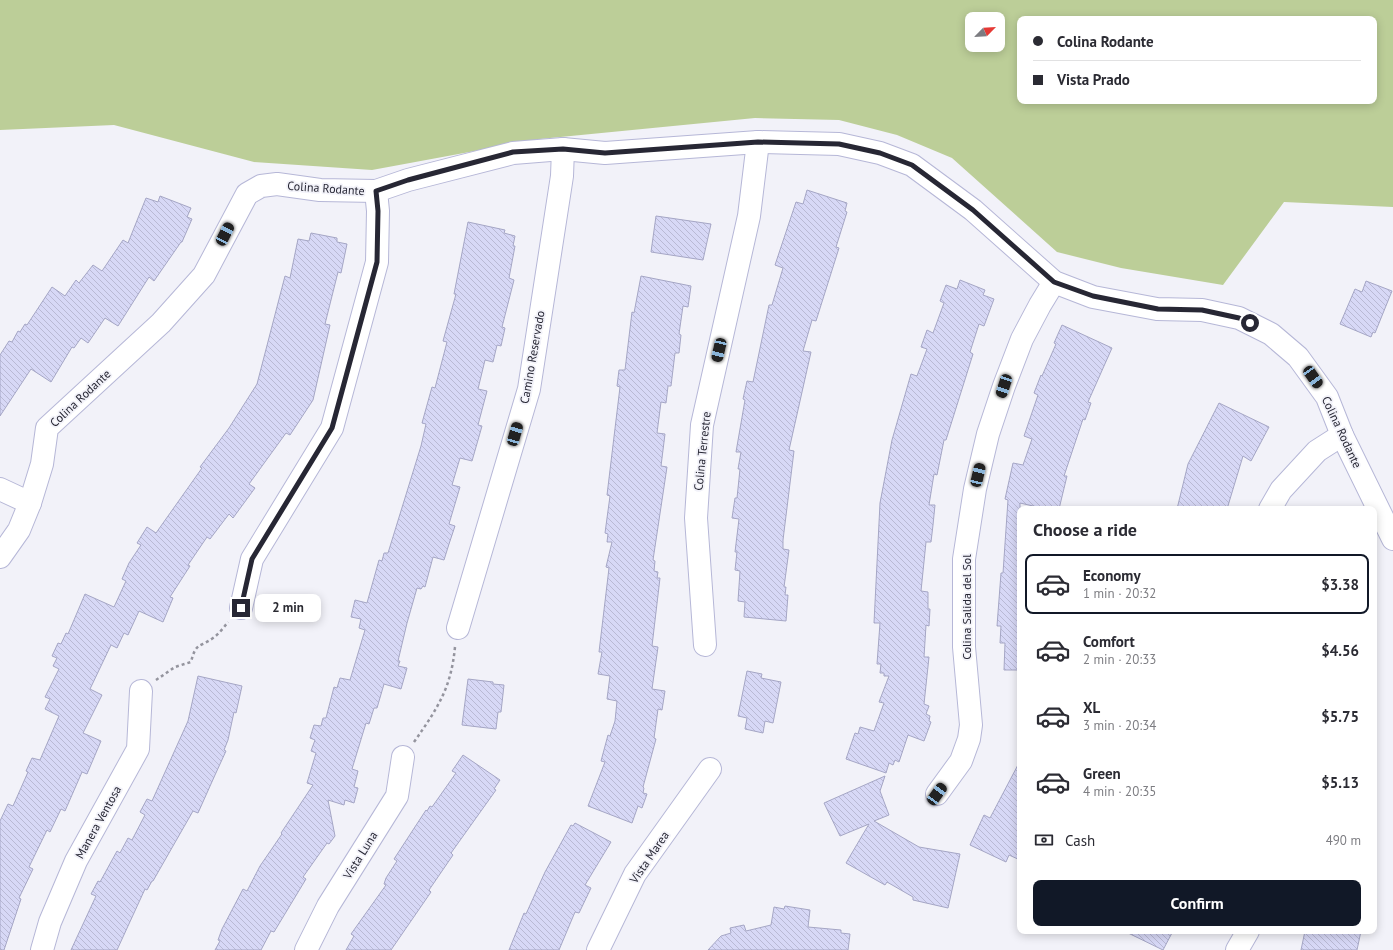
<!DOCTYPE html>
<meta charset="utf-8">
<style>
:root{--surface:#fff;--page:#f2f2f3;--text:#2b2b33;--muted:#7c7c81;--line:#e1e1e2;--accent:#111827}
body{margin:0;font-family:"PT Sans",sans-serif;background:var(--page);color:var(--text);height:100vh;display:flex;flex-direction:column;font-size:15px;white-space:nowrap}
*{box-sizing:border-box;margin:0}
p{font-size:13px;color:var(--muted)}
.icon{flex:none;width:22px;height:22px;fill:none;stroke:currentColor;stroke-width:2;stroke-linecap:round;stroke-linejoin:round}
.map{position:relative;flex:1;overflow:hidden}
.details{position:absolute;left:1017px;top:506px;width:360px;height:428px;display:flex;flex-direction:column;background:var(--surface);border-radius:8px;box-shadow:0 2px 10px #0003}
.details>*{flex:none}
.banner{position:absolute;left:1017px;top:16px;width:360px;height:88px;border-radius:8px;box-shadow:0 2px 10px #0003;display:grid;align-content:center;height:88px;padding:0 16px;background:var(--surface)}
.needle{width:26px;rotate:66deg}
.fabs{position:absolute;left:965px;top:12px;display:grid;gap:8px}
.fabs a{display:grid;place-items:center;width:40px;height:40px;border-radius:8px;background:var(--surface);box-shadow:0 2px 10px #0003;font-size:20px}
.end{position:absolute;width:18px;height:18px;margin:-9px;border:5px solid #272734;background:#fff;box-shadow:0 0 0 2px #fff}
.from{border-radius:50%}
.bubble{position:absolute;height:28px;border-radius:8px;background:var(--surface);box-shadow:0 2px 10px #0003;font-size:13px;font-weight:600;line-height:28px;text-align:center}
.car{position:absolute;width:12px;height:24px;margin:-12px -6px;border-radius:5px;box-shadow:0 0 3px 1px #0007;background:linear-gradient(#222 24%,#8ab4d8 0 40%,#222 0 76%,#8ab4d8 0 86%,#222 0)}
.banner b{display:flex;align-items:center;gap:14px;height:38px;font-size:15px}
.banner b+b{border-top:1px solid var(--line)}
.banner i{width:10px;height:10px;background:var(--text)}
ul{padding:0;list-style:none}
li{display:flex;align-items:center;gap:12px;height:60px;margin:0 8px 6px;padding:0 8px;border:2px solid transparent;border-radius:8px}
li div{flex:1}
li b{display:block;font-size:15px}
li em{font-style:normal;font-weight:600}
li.current{border-color:var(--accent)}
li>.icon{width:36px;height:36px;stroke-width:1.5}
h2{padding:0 16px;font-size:18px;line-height:48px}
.pay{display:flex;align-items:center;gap:10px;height:44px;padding:0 16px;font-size:15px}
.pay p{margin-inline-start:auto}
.cta{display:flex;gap:8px;margin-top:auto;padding:8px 16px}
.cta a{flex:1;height:46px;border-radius:8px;background:var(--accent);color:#fff;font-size:16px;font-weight:600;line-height:46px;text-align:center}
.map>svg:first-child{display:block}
.grass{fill:#bcce98;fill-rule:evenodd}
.building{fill:url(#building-back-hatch);stroke:#a5a6c5}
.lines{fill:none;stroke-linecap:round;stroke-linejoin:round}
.minor-casing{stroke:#b6b7d7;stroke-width:24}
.path{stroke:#94949e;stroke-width:2.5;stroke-dasharray:3 3;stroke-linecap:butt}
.minor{stroke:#fff;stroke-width:22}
.route{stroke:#272734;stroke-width:5}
.labels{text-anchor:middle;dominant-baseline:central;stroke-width:3.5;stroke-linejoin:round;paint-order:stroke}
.street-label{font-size:12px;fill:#272734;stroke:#f2f2f9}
</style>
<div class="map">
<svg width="1393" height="950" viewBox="0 0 1393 950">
<defs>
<pattern id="building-back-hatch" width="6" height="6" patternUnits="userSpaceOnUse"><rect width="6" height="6" fill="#d7d8f6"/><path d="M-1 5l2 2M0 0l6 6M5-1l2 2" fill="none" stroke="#b9b9d4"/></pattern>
</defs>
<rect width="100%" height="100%" fill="#f2f2f9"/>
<path class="grass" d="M0,0h1393v207l-109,-5 -61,83 -102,-17 -64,-16 -105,-94 -55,-23 -58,-15 -84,-2 -215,21 -168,31 -118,-8 -140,-37 -114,5zM972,19h26v26h-26zM1020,19h354v82h-354z"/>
<g class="building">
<polygon points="807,190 847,203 845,211 847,212 836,247 839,248 816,321 812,320 803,351 811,352 789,450 794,451 783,540 783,549 789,550 784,587 786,587 785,595 788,595 786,621 744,617 745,602 738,601 740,571 735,570 737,552 735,552 739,519 732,518 735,498 737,498 740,469 738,469 741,452 736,452 745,400 743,399 747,381 753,382 769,305 772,305 783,268 775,265 796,202 803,204"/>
<polygon points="160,196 191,208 187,217 192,219 182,242 181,242 154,281 149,277 118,326 105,318 88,343 81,338 74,348 72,347 51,382 31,369 0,416 0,355 9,341 12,342 18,331 20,332 25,324 27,325 52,287 65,296 76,280 79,283 93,265 102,271 123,240 128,243 146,198 158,202"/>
<polygon points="656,216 711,224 703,260 651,252"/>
<polygon points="468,222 505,230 504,233 515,236 513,246 515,246 509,278 514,280 502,327 505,328 501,346 497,345 493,362 485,360 478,389 487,391 478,425 482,426 472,461 460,458 452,485 460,487 449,524 455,526 449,544 444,560 433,557 425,587 423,586 421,589 417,588 407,623 398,661 400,661 398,666 407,668 401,689 384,684 377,708 374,708 369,724 366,723 352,769 358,771 354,787 358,788 354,803 345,800 344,805 328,800 335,836 329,844 327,843 303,877 306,879 274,932 271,931 261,950 215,950 220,941 218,940 222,929 243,889 247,891 260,866 282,834 281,833 313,785 307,783 316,753 311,751 315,740 310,738 314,725 321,726 323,718 326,718 334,687 337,688 340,678 350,680 365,630 359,628 361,619 351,617 355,600 367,603 379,560 382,561 384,553 388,553 421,446 426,424 422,423 432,387 435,388 447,342 443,341 456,294 454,294"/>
<polygon points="311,233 337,238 337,242 347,244 341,273 338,272 325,324 330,325 313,400 290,435 286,433 249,484 255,488 233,518 229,514 210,539 207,537 188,565 190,566 170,597 173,598 163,622 139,611 128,635 124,633 117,648 111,645 90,689 102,695 83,733 101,741 87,774 82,772 65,811 61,809 50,832 47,830 29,867 33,869 19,898 21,899 4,950 0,950 0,821 8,804 13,806 28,772 26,771 32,758 40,760 59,716 45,709 50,699 45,697 59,669 53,666 57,658 52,656 58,643 61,644 66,633 68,634 85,594 114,607 126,581 122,579 129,563 141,545 137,543 147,527 156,533 202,468 200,467 229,428 257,384 285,276 290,278 298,239 309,241"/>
<polygon points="641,276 691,286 688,307 683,306 679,334 681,335 679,353 675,353 671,386 668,386 666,403 661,402 657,433 665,434 661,466 667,467 653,560 655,561 654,571 658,572 657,578 660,578 652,646 658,647 652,689 665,691 662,710 658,709 654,738 656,739 643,787 644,788 643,793 647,794 642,808 638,806 632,823 588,806 605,762 601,761 608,735 610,736 615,721 617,701 607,699 610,676 598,674 602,652 599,652 609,568 606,567 612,542 607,542 608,534 605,533 610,496 607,495 620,387 617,386 619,370 625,370 632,312 634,313"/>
<polygon points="960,280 985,290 983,295 994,299 984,326 979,324 970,352 973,354 946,440 944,440 937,475 934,474 929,505 935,505 933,525 931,542 926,542 921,591 928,592 928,609 930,609 929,626 926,625 924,657 929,657 924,704 929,706 926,714 930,716 929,721 931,722 924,741 908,735 899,762 895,760 893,765 889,763 886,773 846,759 855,733 858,734 860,727 874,731 884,703 879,702 889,676 884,676 884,673 880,673 881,664 877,664 880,623 874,623 880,503 892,440 911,374 917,376 927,349 921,347 927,330 933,333 944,303 940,301 946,285 957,289"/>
<polygon points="1366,281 1392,291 1375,333 1373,332 1371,337 1340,324 1355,289 1362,292"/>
<polygon points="1062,325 1112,348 1088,402 1091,403 1085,420 1083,419 1064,476 1067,476 1059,509 1046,509 1020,503 1020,670 1004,670 1005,643 1000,643 1001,626 997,626 1001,573 1003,573 1008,500 1005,499 1013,463 1023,465 1032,439 1024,436 1038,395 1034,393 1041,375 1042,376 1056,344 1054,343"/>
<polygon points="1219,403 1269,427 1251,461 1243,456 1227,509 1177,509 1188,464"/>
<polygon points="747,671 762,674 761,678 781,682 773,723 765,721 763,733 745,729 747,718 738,716"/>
<polygon points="198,676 242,686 236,713 234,712 228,740 224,750 226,751 215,775 198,813 193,811 153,881 152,881 147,890 145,889 117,950 71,950 96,896 91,894 98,881 100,882 117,851 120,853 128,838 132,840 145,815 140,812 147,799 152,801 188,721"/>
<polygon points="468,679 493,682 493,684 504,685 501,712 498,712 496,729 462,725"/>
<polygon points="463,755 500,780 494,789 496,790 451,853 453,855 429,890 431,892 391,950 346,950 354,936 351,934 386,885 384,884 386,878 397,861 394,859 426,810 427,811 430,806 432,807 456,773 452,771"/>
<polygon points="1020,761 1020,860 1009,855 1006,862 970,845 984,815 990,818"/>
<polygon points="885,776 880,791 889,815 874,821 919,847 960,854 948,908 913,900 913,897 887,882 885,885 846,863 869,824 840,836 824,803"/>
<polygon points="575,823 611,842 585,885 591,888 579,913 575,912 559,950 509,950 524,913 526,914 545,872 571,825 573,826"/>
<polygon points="785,906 810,910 808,927 841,930 841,933 850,934 848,950 708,950 721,936 731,933 730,928 744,925 746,931 771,925 774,907 784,909"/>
<polygon points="1124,931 1173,931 1163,950"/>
<polygon points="1305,931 1361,931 1357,950 1301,950"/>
</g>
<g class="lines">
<defs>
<g id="minor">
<polyline points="0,489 30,503"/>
<polyline points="1270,509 1281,490 1317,451 1342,435"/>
<polyline points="0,557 19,530 30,503 42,464 47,428 161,323 204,275 247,194 261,186 277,184 320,190 376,191 408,180 513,153 563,149 605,153 758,142 839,144 880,153 912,165 973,210 1054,282 1093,297 1157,309 1202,310 1239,318 1271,334 1298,357 1327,397 1342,435 1393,539"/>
<polyline points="241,608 252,559 332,428 377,262 378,211 376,191"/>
<polyline points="458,628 529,389 562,176 563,149"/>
<polyline points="705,645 696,518 702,425 749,216 758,142"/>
<polyline points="937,794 961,761 969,739 971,725 964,647 964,559 975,489 988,434 1004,386 1022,339 1040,305 1054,282"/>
<polyline points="42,950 50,922 76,861 138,749 141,691"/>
<polyline points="306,950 328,906 397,796 403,757"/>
<polyline points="598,950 635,874 710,769"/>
<polyline points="1237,950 1248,931"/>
</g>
</defs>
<use href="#minor" class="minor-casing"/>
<g class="path">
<path d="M156,680l19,-13 16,-5c5,-20 8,-14 22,-24 6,-4 11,-11 15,-16"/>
<path d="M414,742c23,-33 37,-53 41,-95"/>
</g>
<use href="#minor" class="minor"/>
</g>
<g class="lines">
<polyline class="route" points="241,608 252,559 332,428 377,262 378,211 376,191 408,180 513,152 563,149 605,153 758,142 839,144 880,153 912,165 973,210 1054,282 1093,296 1158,309 1202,310 1239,318 1250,323"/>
</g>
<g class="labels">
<g class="street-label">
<text transform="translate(326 188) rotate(4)">Colina Rodante</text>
<text transform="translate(532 357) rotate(-80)">Camino Reservado</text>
<text transform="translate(80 398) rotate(-43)">Colina Rodante</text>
<text transform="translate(1342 432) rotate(65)">Colina Rodante</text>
<text transform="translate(702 451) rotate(-84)">Colina Terrestre</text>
<text transform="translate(966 607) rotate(-90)">Colina Salida del Sol</text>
<text transform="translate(98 822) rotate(-61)">Manera Ventosa</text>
<text transform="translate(360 855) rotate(-58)">Vista Luna</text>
<text transform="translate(649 857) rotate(-56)">Vista Marea</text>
</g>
</g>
</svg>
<div class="fabs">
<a><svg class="needle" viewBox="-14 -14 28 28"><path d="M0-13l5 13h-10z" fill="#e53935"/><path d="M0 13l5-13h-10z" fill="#7c7c81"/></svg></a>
</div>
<i class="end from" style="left:1250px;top:323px"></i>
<i class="end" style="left:241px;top:608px"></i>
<div class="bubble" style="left:255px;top:594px;width:66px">2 min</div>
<i class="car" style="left:225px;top:234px;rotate:27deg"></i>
<i class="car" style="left:719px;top:350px;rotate:193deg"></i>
<i class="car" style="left:1313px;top:377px;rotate:145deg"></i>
<i class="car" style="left:1004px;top:386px;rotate:198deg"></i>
<i class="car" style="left:515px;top:434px;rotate:16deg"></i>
<i class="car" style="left:978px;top:475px;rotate:13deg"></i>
<i class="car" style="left:937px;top:794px;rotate:36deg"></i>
<div class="banner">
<b><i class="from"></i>Colina Rodante</b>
<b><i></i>Vista Prado</b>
</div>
<section class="details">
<h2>Choose a ride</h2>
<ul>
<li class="current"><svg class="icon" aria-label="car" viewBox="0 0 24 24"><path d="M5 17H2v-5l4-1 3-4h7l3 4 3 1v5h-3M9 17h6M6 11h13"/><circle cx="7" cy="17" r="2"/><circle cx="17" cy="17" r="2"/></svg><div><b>Economy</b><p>1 min · 20:32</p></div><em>$3.38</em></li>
<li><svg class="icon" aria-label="car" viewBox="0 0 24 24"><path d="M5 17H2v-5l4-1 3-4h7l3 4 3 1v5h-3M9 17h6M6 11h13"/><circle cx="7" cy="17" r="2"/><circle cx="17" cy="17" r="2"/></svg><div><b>Comfort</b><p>2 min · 20:33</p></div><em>$4.56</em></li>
<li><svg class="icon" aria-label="car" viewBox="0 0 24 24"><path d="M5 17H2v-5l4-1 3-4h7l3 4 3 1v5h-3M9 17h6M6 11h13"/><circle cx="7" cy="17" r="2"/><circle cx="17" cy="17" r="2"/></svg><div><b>XL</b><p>3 min · 20:34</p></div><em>$5.75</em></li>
<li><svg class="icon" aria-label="car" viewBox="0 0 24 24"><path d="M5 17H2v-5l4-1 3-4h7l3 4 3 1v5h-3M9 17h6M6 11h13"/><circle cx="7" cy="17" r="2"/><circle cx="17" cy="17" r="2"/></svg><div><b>Green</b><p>4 min · 20:35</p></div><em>$5.13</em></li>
</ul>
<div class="pay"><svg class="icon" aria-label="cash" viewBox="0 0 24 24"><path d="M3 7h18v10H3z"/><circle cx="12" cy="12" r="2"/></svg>Cash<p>490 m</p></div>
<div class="cta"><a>Confirm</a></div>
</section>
</div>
